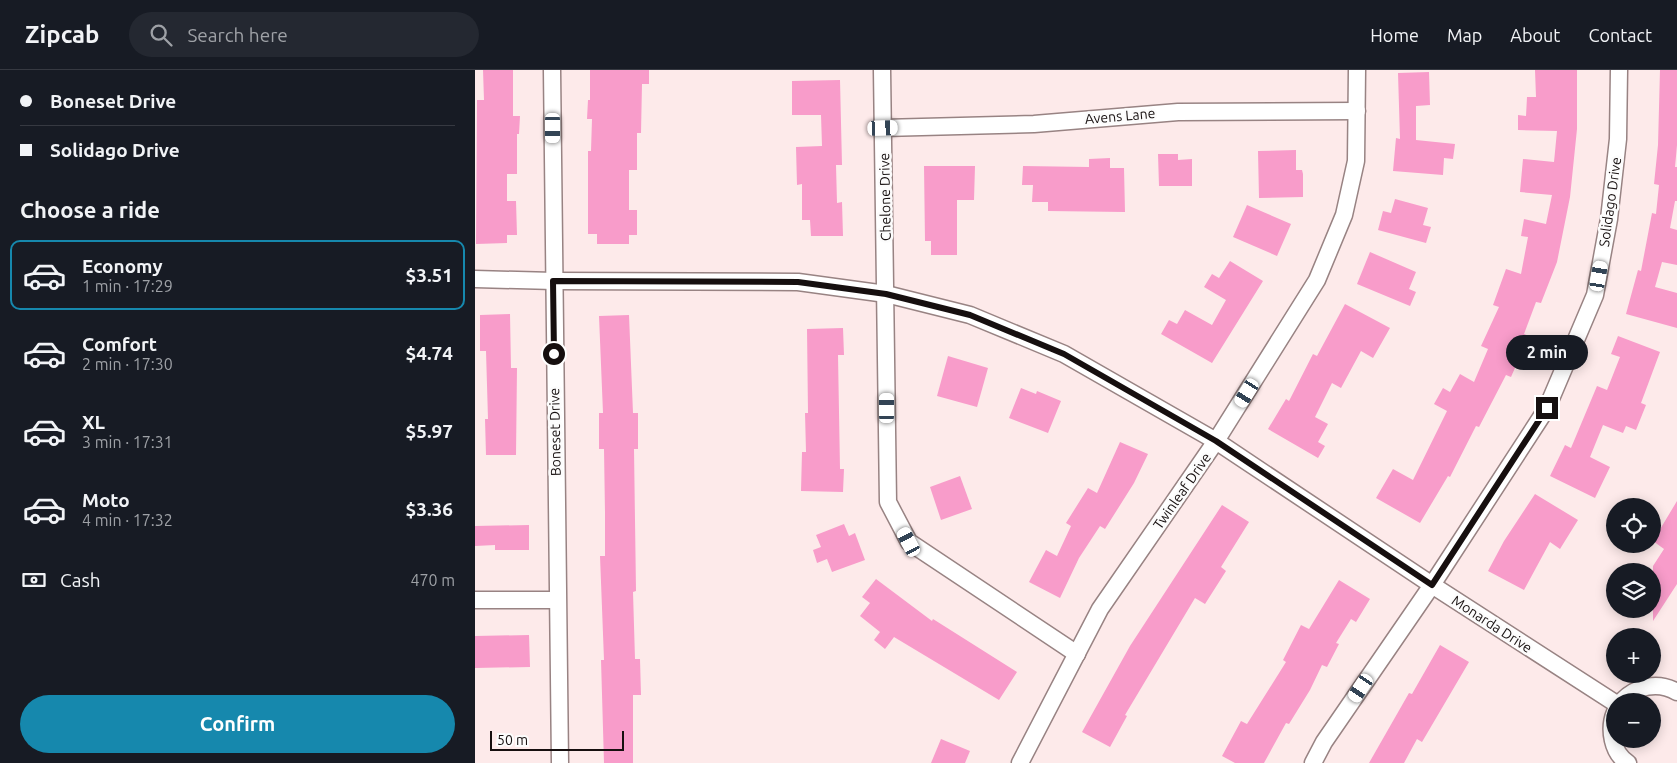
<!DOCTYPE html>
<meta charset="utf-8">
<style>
:root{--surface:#171b24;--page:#242831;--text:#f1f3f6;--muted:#9ea1a6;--line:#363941;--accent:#1688ad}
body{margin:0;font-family:Ubuntu,sans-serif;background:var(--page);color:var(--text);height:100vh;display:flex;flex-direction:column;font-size:19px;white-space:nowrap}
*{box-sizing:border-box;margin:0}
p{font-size:16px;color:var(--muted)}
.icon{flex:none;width:28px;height:28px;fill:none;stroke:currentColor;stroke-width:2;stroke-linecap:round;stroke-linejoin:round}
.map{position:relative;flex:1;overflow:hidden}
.sheet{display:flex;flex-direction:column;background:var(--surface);width:475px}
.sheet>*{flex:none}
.hud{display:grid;align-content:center;height:110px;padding:0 20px;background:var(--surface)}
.buttons{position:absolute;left:1131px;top:428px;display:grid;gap:10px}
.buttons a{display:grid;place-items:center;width:55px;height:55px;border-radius:50%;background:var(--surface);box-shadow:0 2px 12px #0003;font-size:25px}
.scale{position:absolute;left:15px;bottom:12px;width:134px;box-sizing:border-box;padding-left:5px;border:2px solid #160f0f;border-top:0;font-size:14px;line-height:18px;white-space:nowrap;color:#160f0f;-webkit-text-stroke:4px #fcfcfc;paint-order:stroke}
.end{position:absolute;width:22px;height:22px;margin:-11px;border:6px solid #160f0f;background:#fff;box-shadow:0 0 0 2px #fff}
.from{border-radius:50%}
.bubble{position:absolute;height:35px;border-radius:18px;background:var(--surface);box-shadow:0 2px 12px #0003;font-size:16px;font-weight:700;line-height:35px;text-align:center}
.car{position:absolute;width:15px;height:30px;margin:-15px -8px;border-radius:6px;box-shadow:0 0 4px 1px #0007;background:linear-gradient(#fff 24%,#345 0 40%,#fff 0 76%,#345 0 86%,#fff 0)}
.hud b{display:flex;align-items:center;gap:18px;height:48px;font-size:19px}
.hud b+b{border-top:1px solid var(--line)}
.hud i{width:12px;height:12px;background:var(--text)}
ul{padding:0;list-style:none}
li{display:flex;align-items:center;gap:15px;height:70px;margin:0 10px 8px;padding:0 10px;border:2px solid transparent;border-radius:10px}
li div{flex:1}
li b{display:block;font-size:19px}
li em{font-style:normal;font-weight:700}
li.selected{border-color:var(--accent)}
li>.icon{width:45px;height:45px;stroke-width:1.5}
h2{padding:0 20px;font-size:22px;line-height:60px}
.pay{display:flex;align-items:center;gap:12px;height:55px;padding:0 20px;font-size:19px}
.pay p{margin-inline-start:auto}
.action{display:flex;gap:10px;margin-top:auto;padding:10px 20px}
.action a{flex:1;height:58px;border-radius:30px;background:var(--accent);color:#fff;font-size:20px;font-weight:700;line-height:58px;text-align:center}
header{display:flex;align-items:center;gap:30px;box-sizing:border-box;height:70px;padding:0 25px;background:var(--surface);border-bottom:1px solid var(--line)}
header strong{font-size:24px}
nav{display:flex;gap:28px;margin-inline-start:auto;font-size:18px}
.search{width:350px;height:45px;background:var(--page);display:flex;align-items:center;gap:12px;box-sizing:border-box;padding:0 18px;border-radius:28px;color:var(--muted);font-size:19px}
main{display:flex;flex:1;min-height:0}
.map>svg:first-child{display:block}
.building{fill:#f89cca}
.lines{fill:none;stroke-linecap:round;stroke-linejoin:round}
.minor-casing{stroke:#988383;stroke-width:19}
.minor{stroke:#fff;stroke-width:16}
.route{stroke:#160f0f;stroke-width:6}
.labels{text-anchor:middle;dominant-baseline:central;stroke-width:5;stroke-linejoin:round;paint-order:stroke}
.street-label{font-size:14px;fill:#160f0f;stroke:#fcfcfc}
</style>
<header>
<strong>Zipcab</strong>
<div class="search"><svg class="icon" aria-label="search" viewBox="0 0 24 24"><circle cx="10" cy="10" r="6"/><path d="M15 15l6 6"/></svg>Search here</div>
<nav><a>Home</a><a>Map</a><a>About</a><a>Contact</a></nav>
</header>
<main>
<section class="sheet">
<div class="hud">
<b><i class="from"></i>Boneset Drive</b>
<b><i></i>Solidago Drive</b>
</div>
<h2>Choose a ride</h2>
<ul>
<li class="selected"><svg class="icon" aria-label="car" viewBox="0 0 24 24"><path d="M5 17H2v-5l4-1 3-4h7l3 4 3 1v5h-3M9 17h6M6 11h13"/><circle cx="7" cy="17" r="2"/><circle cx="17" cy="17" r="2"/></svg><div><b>Economy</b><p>1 min · 17:29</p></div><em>$3.51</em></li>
<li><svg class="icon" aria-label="car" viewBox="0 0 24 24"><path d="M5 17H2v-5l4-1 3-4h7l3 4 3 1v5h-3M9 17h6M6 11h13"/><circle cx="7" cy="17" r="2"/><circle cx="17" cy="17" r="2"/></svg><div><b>Comfort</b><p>2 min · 17:30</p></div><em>$4.74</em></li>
<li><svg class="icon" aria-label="car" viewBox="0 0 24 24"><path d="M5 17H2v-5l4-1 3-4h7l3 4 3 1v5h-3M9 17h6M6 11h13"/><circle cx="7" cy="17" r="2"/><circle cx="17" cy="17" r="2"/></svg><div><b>XL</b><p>3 min · 17:31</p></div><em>$5.97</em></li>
<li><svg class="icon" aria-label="car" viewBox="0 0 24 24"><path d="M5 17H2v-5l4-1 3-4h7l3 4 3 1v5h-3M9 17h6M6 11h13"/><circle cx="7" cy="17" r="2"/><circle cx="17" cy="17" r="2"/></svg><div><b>Moto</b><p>4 min · 17:32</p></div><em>$3.36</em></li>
</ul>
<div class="pay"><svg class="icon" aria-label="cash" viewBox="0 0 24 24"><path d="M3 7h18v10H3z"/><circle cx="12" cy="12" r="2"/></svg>Cash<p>470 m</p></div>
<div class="action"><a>Confirm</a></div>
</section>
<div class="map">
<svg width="1202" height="693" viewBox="0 0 1202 693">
<rect width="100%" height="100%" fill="#fdeaea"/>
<g class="building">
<polygon points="8,0 38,0 38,46 45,46 44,64 42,64 42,104 32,104 32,131 41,131 42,165 32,165 32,173 1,174 2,30 9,30"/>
<polygon points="115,0 174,0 174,14 167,14 166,63 162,63 162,100 154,100 154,140 162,140 162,165 154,165 154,174 122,174 122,164 113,164 113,81 116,81 117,49 112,49 113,30 115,30"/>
<polygon points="1060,0 1102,0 1102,59 1095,127 1082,192 1066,233 1061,232 1049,264 1054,266 1036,307 1031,305 1004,357 1001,356 975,407 973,406 945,453 901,428 918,399 938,410 972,341 959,334 968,318 975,322 985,304 999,312 1013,279 1006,276 1024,237 1018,235 1031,199 1046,204 1053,167 1046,166 1049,149 1071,154 1077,125 1045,122 1048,89 1079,92 1082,61 1043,60 1043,45 1051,46 1052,27 1061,27"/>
<polygon points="1185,0 1202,0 1202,75 1200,97 1202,97 1202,131 1200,131 1195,158 1202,160 1202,195 1187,192 1180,217 1202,223 1202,258 1151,244 1163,200 1166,201 1177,143 1181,144 1184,115 1179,114 1183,75"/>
<polygon points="954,2 955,35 941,36 941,70 980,74 978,89 969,88 968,105 918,101 921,68 925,69 923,3"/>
<polygon points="365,10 367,95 361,95 362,133 367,132 368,166 336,166 335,150 327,150 327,114 322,115 321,77 347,76 346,45 317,45 317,11"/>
<polygon points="821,80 821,100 827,100 828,104 828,127 784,128 783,81"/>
<polygon points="683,84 703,84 703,90 717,89 717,116 684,116"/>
<polygon points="635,88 635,98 649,98 650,142 573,141 573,132 557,132 558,115 547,115 548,96 614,97 614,89"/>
<polygon points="449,96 500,96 499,130 482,130 482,185 456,185 456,171 450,171"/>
<polygon points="920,129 953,138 948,155 956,157 951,173 903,160 908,141 916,143"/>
<polygon points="772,135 816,154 802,186 758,167"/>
<polygon points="895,182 941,202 934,219 941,222 935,236 882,214"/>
<polygon points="755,191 788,211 737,293 686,264 694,250 702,254 710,240 737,255 751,230 729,217 737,204 744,208"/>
<polygon points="870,234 915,258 898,288 886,281 866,318 857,313 840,347 853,354 843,372 850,376 843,388 793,359 811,329 814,331 838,284 842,286"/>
<polygon points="35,244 36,298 42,298 41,385 11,385 10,349 13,349 11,281 5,281 5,245"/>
<polygon points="154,245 158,343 163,343 163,379 159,379 161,521 158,522 160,589 165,589 166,625 158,625 158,693 129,693 126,590 129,590 125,486 130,486 130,442 129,379 124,379 124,343 128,343 124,246"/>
<polygon points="368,258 369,285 363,285 365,399 369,399 368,422 326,421 327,382 331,382 330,343 333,343 332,259"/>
<polygon points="1143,266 1185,282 1166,333 1171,335 1161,360 1151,356 1148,363 1128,355 1115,387 1135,397 1120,428 1075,406 1090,375 1096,378 1122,316 1132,320 1145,287 1136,284"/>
<polygon points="473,286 513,298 502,337 462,326"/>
<polygon points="546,318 561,324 562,321 586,331 573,363 534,348"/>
<polygon points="645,372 673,384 659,413 630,459 625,456 604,488 585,528 554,512 571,480 582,486 596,456 591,453 613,418 622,423"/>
<polygon points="485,406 497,439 466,450 455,417"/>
<polygon points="1060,424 1103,450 1085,479 1075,472 1049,520 1013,501 1029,471"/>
<polygon points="1202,431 1202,514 1178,551 1178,496 1189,479 1178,471"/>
<polygon points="747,435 774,452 746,497 751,501 730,534 720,528 650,645 652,646 635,677 607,662 655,576"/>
<polygon points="369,454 374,466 380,463 390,490 357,502 352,489 342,493 338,480 346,477 341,465"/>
<polygon points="54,455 54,480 20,480 20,475 0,476 0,456"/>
<polygon points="401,509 457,551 458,549 542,602 524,630 419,567 410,579 399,570 405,562 385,546 395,533 387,527"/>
<polygon points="864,510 895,529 881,552 876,549 861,573 864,574 852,597 847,595 835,620 814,654 811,653 789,693 760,693 747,686 766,651 772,654 811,592 808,590 826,555 834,559"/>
<polygon points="54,565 55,597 0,598 0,566"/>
<polygon points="965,575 994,592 947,672 942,669 929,693 894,693 934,623 937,624"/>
<polygon points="466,669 495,681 490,693 456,693"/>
</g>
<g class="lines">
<defs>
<g id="minor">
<polyline points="77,0 85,693"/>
<polyline points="407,0 413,432 434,472 602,584"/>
<polyline points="408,58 559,54 703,42 882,41"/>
<polyline points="0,209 79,211 323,212 411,224 495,245 589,284 741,371 957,515 1140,633"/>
<polyline points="0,530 82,530"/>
<path d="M1147,631c14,-15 36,-20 55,-9"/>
<path d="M1140,642c-7,17 -3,41 13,51"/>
<polyline points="545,693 625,539 741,371 842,210 869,145 881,91 882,0"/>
<polyline points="838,693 849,672 957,515 1072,338 1120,225 1134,149 1143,69 1144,0"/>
</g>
</defs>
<use href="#minor" class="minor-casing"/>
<use href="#minor" class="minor"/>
</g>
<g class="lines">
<polyline class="route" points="79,284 78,211 323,212 411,224 495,245 589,284 741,371 957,515 1072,338"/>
</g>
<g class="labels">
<g class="street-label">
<text transform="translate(645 46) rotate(-5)">Avens Lane</text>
<text transform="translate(410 127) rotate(-91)">Chelone Drive</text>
<text transform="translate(1135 132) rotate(-82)">Solidago Drive</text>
<text transform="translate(80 362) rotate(-91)">Boneset Drive</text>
<text transform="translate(707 421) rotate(-55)">Twinleaf Drive</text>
<text transform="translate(1017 554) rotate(33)">Monarda Drive</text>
</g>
</g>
</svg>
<div class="buttons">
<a><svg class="icon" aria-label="locate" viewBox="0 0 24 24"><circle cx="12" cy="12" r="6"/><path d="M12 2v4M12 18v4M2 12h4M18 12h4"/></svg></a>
<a><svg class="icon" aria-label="layers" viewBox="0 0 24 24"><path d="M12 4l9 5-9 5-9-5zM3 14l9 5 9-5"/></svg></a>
<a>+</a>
<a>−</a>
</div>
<div class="scale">50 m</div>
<i class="end from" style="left:79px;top:284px"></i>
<i class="end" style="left:1072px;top:338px"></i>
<div class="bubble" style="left:1031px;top:265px;width:82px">2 min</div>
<i class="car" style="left:78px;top:58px;rotate:180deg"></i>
<i class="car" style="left:408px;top:58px;rotate:88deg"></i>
<i class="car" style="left:1124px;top:206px;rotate:10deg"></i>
<i class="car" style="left:772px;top:323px;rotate:212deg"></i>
<i class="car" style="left:412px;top:338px;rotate:0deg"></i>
<i class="car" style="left:434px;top:472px;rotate:332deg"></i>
<i class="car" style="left:886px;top:618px;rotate:214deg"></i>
</div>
</main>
